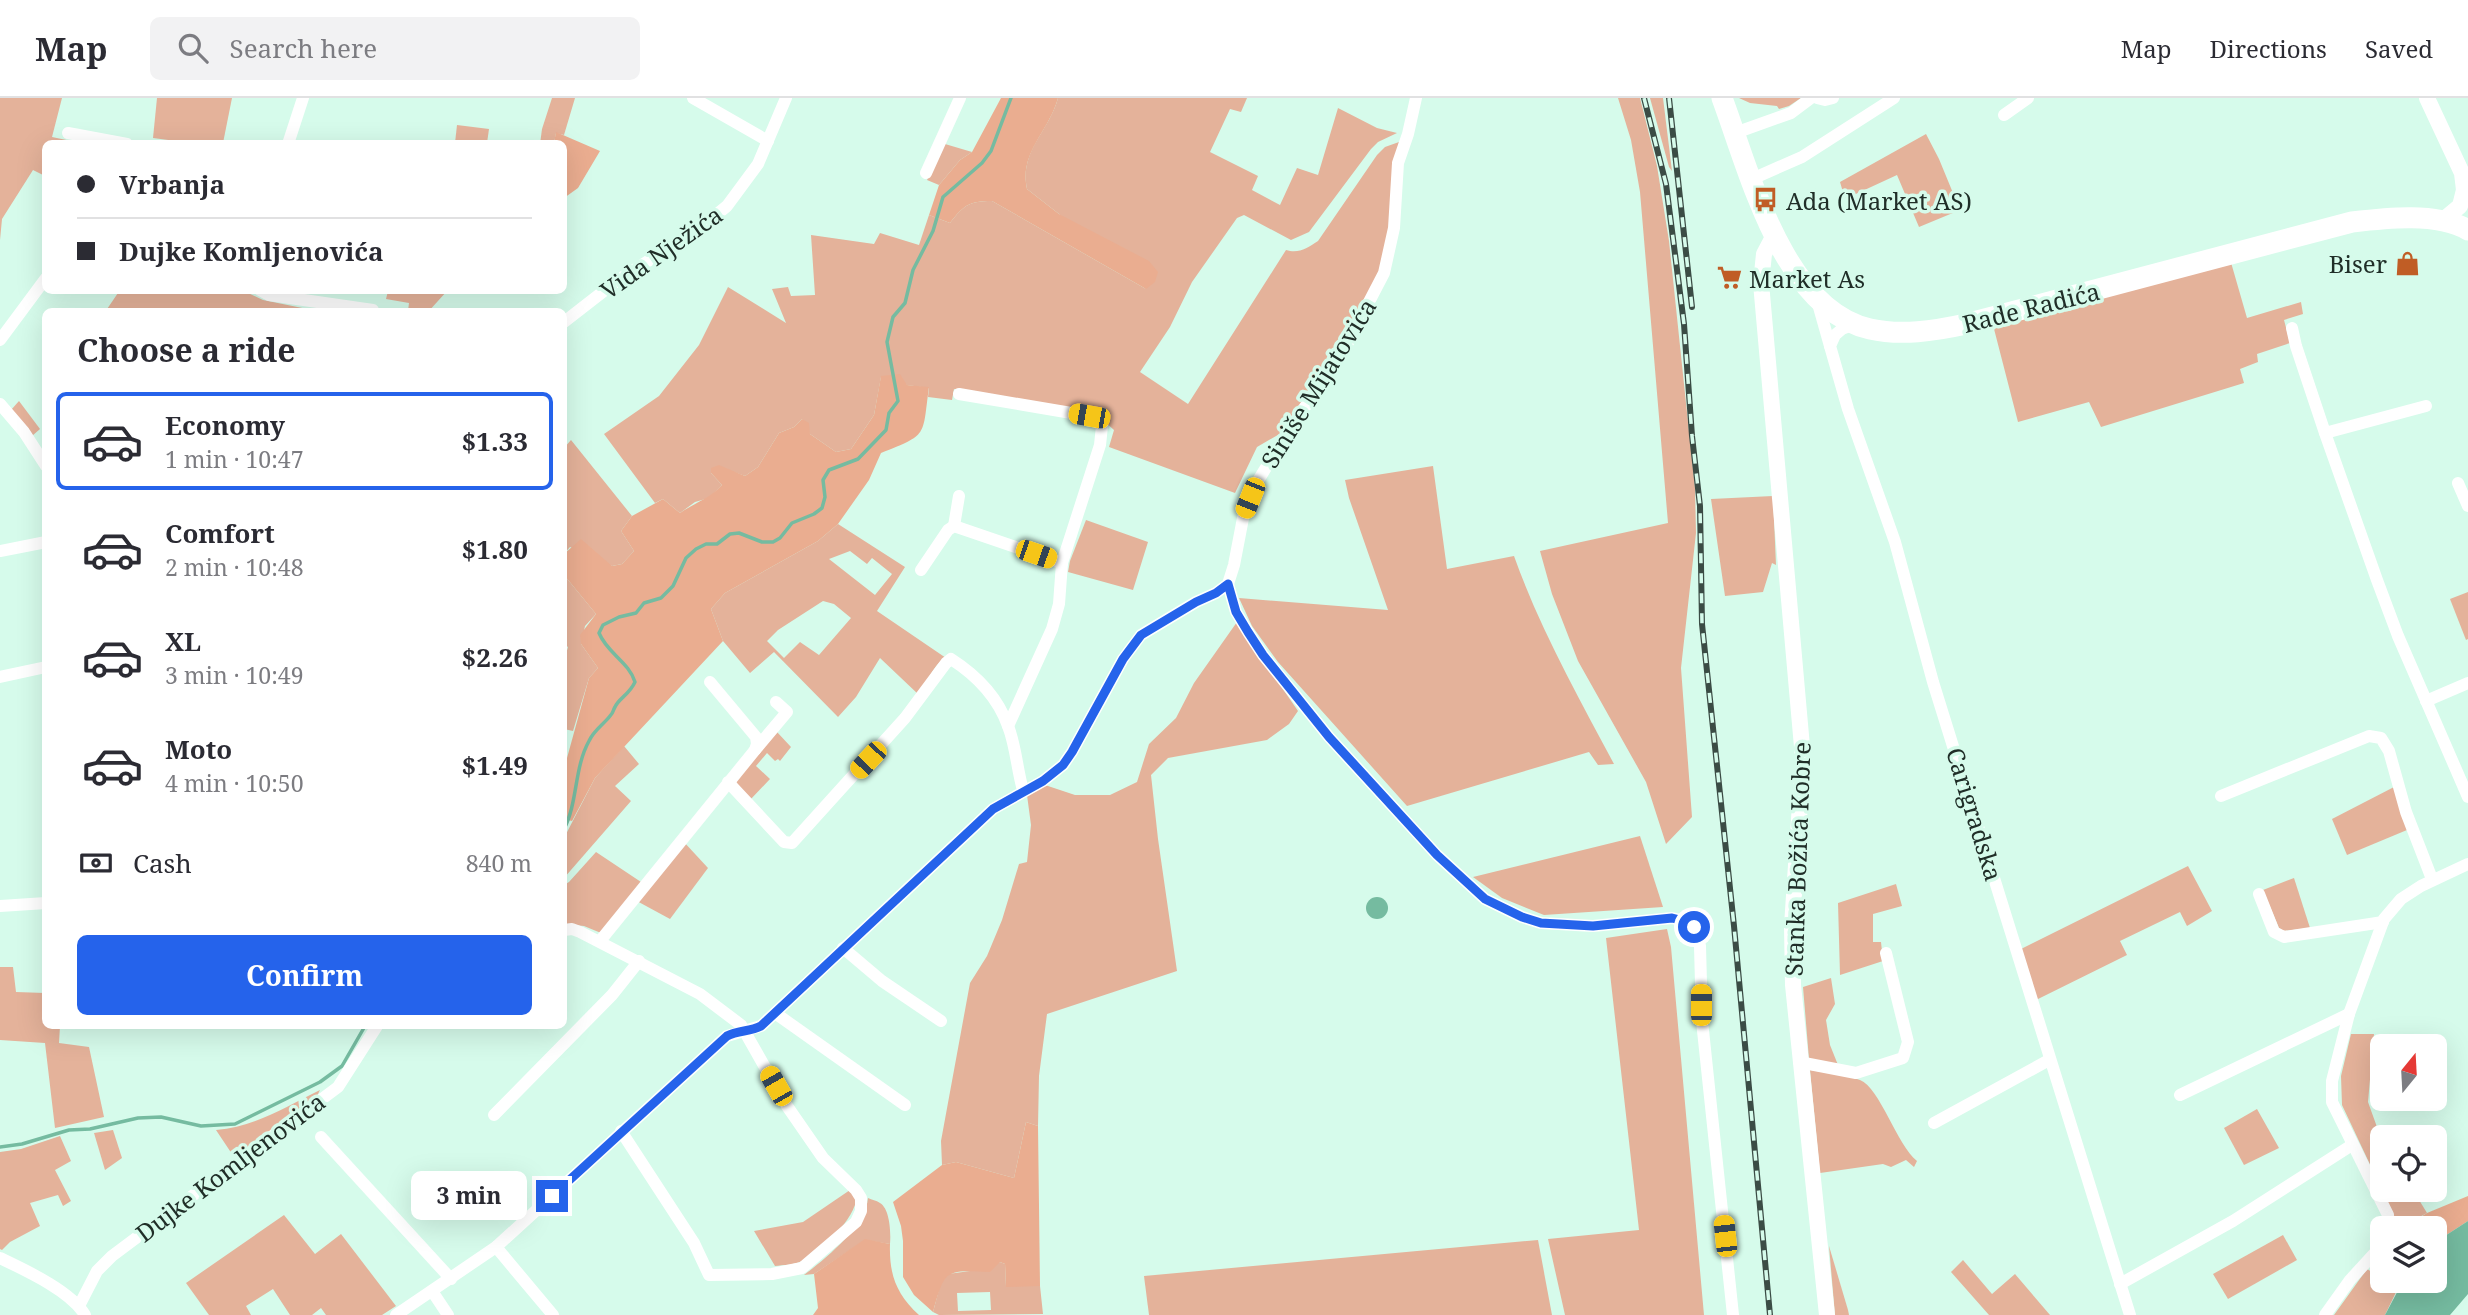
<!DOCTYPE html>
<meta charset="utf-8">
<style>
:root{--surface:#fff;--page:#f2f2f3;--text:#2b2b33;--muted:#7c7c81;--line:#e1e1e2;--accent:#2563eb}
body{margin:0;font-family:"Noto Serif",serif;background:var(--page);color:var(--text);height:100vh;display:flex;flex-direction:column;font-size:26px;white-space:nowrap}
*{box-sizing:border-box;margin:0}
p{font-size:23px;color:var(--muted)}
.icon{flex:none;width:38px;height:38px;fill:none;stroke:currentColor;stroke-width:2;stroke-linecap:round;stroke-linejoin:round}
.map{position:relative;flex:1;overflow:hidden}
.panel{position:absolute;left:42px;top:210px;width:525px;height:721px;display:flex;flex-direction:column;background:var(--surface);border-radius:10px;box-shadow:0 7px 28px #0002}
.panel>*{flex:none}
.guide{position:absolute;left:42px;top:42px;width:525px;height:154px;border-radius:10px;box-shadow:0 7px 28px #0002;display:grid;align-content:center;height:154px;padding:0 35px;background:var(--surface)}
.needle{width:46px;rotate:18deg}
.tools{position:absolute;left:2370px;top:936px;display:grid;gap:14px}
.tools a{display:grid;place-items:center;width:77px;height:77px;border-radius:10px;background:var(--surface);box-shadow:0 7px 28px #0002;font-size:35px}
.end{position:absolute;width:32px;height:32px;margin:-16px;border:9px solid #2563eb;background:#fff;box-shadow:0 0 0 4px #fff}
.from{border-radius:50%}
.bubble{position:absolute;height:49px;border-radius:10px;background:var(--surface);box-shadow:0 7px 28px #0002;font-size:23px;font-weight:700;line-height:49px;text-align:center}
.car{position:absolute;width:21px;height:42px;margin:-21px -10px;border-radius:9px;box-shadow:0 0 5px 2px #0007;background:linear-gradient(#f5c518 24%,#345 0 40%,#f5c518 0 76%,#345 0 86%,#f5c518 0)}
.guide b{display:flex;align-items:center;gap:24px;height:66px;font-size:26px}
.guide b+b{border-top:2px solid var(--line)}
.guide i{width:18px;height:18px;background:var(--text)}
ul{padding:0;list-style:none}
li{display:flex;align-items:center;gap:21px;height:98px;margin:0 14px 10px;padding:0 21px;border:4px solid transparent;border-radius:10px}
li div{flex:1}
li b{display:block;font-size:26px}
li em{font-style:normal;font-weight:700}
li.on{border-color:var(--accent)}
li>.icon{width:63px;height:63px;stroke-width:1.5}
h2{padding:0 35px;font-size:32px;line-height:84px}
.pay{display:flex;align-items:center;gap:18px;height:77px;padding:0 35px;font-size:26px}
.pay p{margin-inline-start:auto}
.button{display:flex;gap:14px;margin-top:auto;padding:14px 35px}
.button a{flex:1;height:80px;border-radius:10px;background:var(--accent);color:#fff;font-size:28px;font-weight:700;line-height:80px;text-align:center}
header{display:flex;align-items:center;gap:42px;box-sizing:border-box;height:98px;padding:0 35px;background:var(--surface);border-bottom:2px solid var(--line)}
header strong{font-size:33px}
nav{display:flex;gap:38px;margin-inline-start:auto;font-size:24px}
.search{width:490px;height:63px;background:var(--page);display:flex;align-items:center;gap:18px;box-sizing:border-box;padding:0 24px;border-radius:10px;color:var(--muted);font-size:26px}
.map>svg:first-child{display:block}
.green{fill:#e4b29a;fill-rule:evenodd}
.forest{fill:#eaad90}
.water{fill:#75bba0}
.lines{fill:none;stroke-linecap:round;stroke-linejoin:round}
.stream{stroke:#75bba0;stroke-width:3.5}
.minor{stroke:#fff;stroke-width:12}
.tertiary{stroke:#fff;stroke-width:16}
.primary{stroke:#fff;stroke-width:21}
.rail-casing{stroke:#3b4c45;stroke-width:6}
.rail{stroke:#d6fbeb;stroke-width:3.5;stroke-dasharray:10;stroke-linecap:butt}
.route{stroke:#2563eb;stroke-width:9}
.labels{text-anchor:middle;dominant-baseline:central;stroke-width:7;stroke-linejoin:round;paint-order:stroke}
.poi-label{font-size:24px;fill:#202e28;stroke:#d6fbeb;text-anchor:start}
.street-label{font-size:24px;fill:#202e28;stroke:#d6fbeb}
</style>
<header>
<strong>Map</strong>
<div class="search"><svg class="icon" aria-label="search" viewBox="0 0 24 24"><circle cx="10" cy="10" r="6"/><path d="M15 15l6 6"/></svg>Search here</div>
<nav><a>Map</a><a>Directions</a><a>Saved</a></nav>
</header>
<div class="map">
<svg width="2468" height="1217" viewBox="0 0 2468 1217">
<rect width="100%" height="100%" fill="#d6fbeb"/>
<g class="green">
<polygon points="0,0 62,0 52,39 81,45 46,46 45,78 33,72 2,121 0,142"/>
<polygon points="157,0 232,0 223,45 191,45 153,40"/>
<polygon points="552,0 575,0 564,37 556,35 554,45 540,46 542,31"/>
<path d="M1058,0h189l-6,14 -11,-3 -20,43 48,24 -6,14 28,15 17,-37 21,7 20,-67 39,20 20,5 -19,9 -7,7 -62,83 -18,8 -47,-25 -7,3 -45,64 -22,45 -30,45 48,32 98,-154c13,4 21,-2 32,-9l59,-86 8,-8 14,-5 -10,91 -8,34 -42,85 -56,80 -26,15 -22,46 -126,-46 5,-17 -19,-17 -141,-24 -2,11 -24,-3 1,-9 -22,-3 -26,-8 -7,38 -23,34 -15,3 -26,-18 -8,-15 -8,8 -15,6 -21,34 -13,9 -11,-4 -23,1 11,12 -13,13 -14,4 -15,11 -17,-14 -8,4 -51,-69 55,-38 40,-51 29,-58 58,36 -14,-34 16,-2 3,9 24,-1 -4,-60 63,9 6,-11 39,12 10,-30 21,8c14,-18 19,-22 42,-22l154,88 -87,-75 -32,-25c-8,-38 22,-57 31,-91z"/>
<polygon points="1618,0 1640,0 1657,68 1669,143 1695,391 1696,435 1681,570 1692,719 1666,746 1646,684 1578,563 1552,496 1540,453 1668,425 1640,94 1631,42"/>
<polygon points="1650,0 1663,0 1672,73 1669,69"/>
<polygon points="1739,0 1801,0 1789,8 1779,11 1777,8 1750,5"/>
<polygon points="457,27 489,31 487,45 455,45"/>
<polygon points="1926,36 1939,61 1960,112 1919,129 1897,77 1845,101 1840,84"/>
<polygon points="945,46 972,54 960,62 939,87 927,82"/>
<polygon points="2230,161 2247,220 2301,204 2303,216 2284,222 2290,245 2257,256 2258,264 2240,271 2244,285 2101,329 2089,304 2018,324 1993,227"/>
<polygon points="120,192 244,193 263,202 317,213 105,214"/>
<polygon points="388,193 388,192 447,193 428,214 408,213 409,205 386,201"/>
<polygon points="19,303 40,331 32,338 11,312"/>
<polygon points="571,342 632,418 621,433 634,453 622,466 612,468 570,449 564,456 564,350"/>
<path d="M1433,368l14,103 67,-13c26,73 64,140 100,208l-16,1 -9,-13 -182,54 -129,-144 -26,-36 -13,-28 149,12 -39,-112 -4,-18z"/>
<polygon points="1773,398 1776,467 1772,465 1763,494 1725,498 1711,401"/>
<polygon points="1086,422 1148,444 1133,492 1068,474 1070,463"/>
<path d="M838,426l67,43 -28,44 69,47c-11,3 -20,27 -27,37l-39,-37 -24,39 -18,20 -64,-65 -24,21 -27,-32 -12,-32 14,-16 93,-52zM850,453l17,13 5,-6 20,16 -17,21 -46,-36zM823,503l11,3 17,14 -32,37 -19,-13 -16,16 -17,-17 11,-11z"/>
<polygon points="564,477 596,516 585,528 581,546 598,570 589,580 573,633 564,631 564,563 568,549 564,546"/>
<polygon points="2468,494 2468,541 2466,542 2450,501"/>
<polygon points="1237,524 1298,613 1289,626 1267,642 1168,660 1151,677 1158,741 1177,873 1047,916 1039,978 1038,1028 1026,1024 1014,1080 956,1064 942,1067 941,1043 970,885 987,858 1002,822 1019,766 1027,764 1031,727 1027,697 1045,687 1075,697 1110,697 1137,684 1149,646 1176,620 1194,585"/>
<polygon points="777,634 791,649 780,663 778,661 775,663 767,655 756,668 770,681 750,702 736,687 737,680"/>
<polygon points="624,648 639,666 615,688 631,703 564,780 564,740 595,680"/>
<polygon points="2394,689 2407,732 2347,757 2332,721"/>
<polygon points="1640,738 1663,809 1544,817 1502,800 1473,779"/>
<polygon points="683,743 708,770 670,821 635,802"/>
<polygon points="596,754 641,784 601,835 584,828 564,826 564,787 569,784"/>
<polygon points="2188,768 2212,813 2187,828 2180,814 2120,843 2127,857 2036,902 2017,853"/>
<polygon points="2294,780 2310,830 2284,833 2279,830 2263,792"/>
<polygon points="1896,786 1902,808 1873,816 1873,844 1881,844 1883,863 1840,877 1838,805"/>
<polygon points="1667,831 1671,849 1704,1217 1565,1217 1548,1141 1639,1132 1606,840"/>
<polygon points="0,869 13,869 16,894 45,895 46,928 60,928 59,945 89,949 104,1019 55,1030 45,945 0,942"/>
<polygon points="1831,880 1835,906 1826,922 1830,947 1838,967 1809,961 1803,889"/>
<polygon points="2351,936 2374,936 2368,1004 2382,1043 2382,1092 2342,1007 2341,978"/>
<path d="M1810,972c16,3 35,4 50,10 20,8 37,65 57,81l-3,6 -8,-7 -15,7 -8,-3 -63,9z"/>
<path d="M320,992l-4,8 -82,59 -18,-27c39,-3 69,-23 104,-40z"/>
<polygon points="2257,1011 2279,1050 2244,1067 2224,1030"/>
<polygon points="113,1032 122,1060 105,1072 94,1035"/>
<polygon points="60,1038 71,1063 55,1072 71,1103 63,1108 58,1097 30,1105 40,1128 10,1144 2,1152 0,1151 0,1054 21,1051"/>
<path d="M850,1092l7,6c-2,24 -35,54 -55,65 -7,4 -19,4 -27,5l-21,-35 49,-9z"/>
<polygon points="2382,1092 2413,1092 2427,1115 2399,1130"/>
<path d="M868,1100c4,2 8,2 12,5 10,6 11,30 10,41l-25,-4 -51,34 -10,1c21,-16 62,-49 64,-77z"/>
<polygon points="284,1117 315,1156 341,1136 396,1208 382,1217 326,1217 321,1210 312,1217 290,1217 273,1191 246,1208 251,1217 209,1217 186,1185"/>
<polygon points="2283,1137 2297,1162 2228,1201 2213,1176"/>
<polygon points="1538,1142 1552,1217 1149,1217 1144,1178"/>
<polygon points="1829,1148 1848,1212 1849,1217 1835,1217"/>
<polygon points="1963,1162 1992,1196 2015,1176 2050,1217 1989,1217 1951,1174"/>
<path d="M1000,1164l5,2 1,22h34l3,28 -104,1 -6,-3 8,-30 7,-8 22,-3zM990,1194l1,18 -33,1 -1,-18z"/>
<polygon points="2367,1171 2382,1180 2382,1183 2386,1183 2398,1190 2385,1217 2334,1217"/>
</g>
<g class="forest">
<path d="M1001,0h57c-9,34 -39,54 -31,91l32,25 90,47 9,11 -3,10 -9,7 -154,-88c-23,0 -28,4 -42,22l-21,-8 10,-30 21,-25 12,-8z"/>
<polygon points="556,34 600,53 578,90 564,100 564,46 554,45"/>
<path d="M900,276l7,11 22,2c-7,50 0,47 -48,66l-12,27 -31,44 -20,17 -93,52 -14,16 12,32 -128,137 -23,43 -8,-2v-50l25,-91 9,-10 -17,-24 -1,-9 16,-21 -32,-39v-21l17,-15 31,27 10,-2 12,-13 -13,-20 11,-15 31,-17 17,14c16,-11 29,-14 42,-28l-11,-12v-5l8,-3 26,11 13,-9 21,-34 15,-6 8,-8 7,4 1,11 26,18 15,-3 23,-34 7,-39z"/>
<path d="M1026,1024l12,4 2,160 -34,1 -1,-23 -5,-2 -10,10c-45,-2 -45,-3 -57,40l-19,-17 -11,-18v-36l-2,-15 -8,-24 49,-37 14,-3 58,16z"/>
<polygon points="2468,1098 2468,1123 2434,1145 2434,1130 2405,1129 2427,1115"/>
<path d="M865,1141l25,5c-1,30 6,50 29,71h-106l5,-7 -4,-34z"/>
</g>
<g class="water">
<circle cx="1377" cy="810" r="11"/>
<polygon points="2468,1123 2468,1196 2450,1217 2385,1217 2403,1183 2434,1183 2434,1145"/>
</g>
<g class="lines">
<g class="stream">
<path d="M564,731c14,-27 10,-61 25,-88 5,-11 14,-16 21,-25 4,-4 2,-4 5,-9 4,-9 14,-12 20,-25 -6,-20 -28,-29 -36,-49l4,-8 16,-8 17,-4 8,-10 17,-5 12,-12 13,-28 10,-9 10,-5h11l13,-10 9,-1 23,9h11l7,-4 12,-15 22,-9 8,-6 3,-11 -2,-17 6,-10 29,-11 28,-29 3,-17 9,-12 -11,-59 6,-25 12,-14 8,-33 20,-39 10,-34 39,-34 9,-12 20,-53"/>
<polyline points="0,1049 22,1046 69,1032 90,1031 138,1020 161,1019 201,1028 235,1026 320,984 342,968 365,928"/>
</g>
<g class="minor">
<polyline points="693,0 768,43"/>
<polyline points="1817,0 1825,2 1833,0"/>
<polyline points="2004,17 2028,0"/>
<polyline points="68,35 127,46"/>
<polyline points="1735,35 1791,15 1811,0"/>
<polyline points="288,46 303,0"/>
<polyline points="926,75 960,0"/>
<polyline points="1752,81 1802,59 1894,0"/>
<polyline points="260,192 269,197 373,212"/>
<polyline points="1817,202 1830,248"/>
<polyline points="564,224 618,182 699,131 727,108 758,66 786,0"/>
<polyline points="1855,226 1842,231 1835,237 1830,248 1848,311 1895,444 1933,584 2130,1217"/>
<polyline points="2292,230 2296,248 2325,335 2377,482 2398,538 2468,699"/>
<polyline points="0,242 46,180"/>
<polyline points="959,296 1089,318 1102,328 1100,347 1062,465"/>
<polyline points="0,306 24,334 46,368"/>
<polyline points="2325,335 2426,308"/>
<polyline points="2458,385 2468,408"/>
<polyline points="954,428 959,398"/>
<polyline points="0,453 46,444"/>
<polyline points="921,472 948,432 954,428 1062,465 1059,506 1052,531 1008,628"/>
<polyline points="1228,486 1236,514 1248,534 1263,557 1329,639 1437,757 1485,801 1522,819 1541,825 1593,828 1672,820 1688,824 1694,829 1700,848 1702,923 1733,1217"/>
<polyline points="0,579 46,569"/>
<polyline points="2426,603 2468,585"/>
<polyline points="755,652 787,614 776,604"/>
<path d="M728,684l56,60 8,1 113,-125 41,-55 5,-4c25,16 47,39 57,67 8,20 9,44 15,64"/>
<polyline points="2221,698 2369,638 2381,640 2389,653 2406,714 2432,781"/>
<polyline points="2259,796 2274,834 2284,839 2383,824"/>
<polyline points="0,808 46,805"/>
<polyline points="564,832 572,831 580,834 700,896 741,927 787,1008 823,1060 856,1092 861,1100 861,1113 856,1124 802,1170 772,1176 709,1177 694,1145 621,1033"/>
<polyline points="600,843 755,652 757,646 756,639 710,584"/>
<polyline points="843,850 882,883 941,923"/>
<polyline points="775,915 905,1007"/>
<polyline points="1799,964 1856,975 1903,960 1908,944 1886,855"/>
<polyline points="2180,997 2349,916"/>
<polyline points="494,1017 612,897 639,863"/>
<polyline points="1934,1025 2049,962"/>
<polyline points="321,1039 451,1181"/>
<polyline points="2389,1130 2388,1117 2332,1004 2332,983 2349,916 2384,821 2401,801 2421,788 2468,766"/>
<polyline points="496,1149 553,1217"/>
<path d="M0,1160c25,12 71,33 85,57"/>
<polyline points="2120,1186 2233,1123 2352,1047"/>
<polyline points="432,1193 448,1217"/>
<polyline points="79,1208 97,1173 112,1158 338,989 377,928"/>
<polyline points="396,1217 496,1149 727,938 761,928 993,711 1043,683 1063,667 1072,654 1123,561 1141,537 1196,504 1216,495 1228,486 1234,467 1244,415 1256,386 1289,332 1343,254 1384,175 1394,130 1398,65 1408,36 1416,0"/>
<polyline points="2325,1217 2350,1182 2382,1147"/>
</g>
<g class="tertiary">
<polyline points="2427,0 2462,75 2464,92 2468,100"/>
<polyline points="2442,123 2460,108 2464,92"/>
<polyline points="1773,139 1764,156 1761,185 1803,660 1792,828 1793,887 1827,1217"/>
</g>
<path class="primary" d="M1722,0c27,72 61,212 148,231 31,7 64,2 96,-5l386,-102c34,-4 86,-10 116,8"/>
<defs>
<g id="rail">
<polyline points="1644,0 1666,86 1684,226 1692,338 1700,408 1702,526 1734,828 1770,1217"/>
<polyline points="1669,0 1692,209"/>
</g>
</defs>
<use href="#rail" class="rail-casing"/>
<use href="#rail" class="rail"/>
</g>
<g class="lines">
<path class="route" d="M552,1098l175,-160c11,-6 23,-4 34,-10l232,-217 50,-28 20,-16 9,-13 51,-93 18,-24 55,-33 20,-9 12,-9 8,28 12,20 15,23 66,82 108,118 48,44 37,18 19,6 52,3 79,-8 16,4 6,5"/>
</g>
<defs>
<symbol id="bus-bare" viewBox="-9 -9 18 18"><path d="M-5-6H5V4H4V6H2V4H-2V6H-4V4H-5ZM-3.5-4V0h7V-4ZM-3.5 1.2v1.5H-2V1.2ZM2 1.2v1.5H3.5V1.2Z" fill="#c05d25" stroke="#d6fbeb" stroke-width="2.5" paint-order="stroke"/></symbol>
<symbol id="shop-bare" viewBox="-9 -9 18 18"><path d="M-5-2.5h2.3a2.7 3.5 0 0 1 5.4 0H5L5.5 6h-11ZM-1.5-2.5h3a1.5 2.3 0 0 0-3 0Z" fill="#c05d25" stroke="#d6fbeb" stroke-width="2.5" paint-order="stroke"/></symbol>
<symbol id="supermarket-bare" viewBox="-9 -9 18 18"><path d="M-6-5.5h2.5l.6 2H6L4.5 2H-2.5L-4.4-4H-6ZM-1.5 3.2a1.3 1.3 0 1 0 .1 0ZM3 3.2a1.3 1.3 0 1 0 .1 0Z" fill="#c05d25" stroke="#d6fbeb" stroke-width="2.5" paint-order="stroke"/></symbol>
</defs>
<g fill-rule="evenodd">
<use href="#bus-bare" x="1748" y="84" width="35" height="35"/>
<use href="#shop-bare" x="2390" y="148" width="35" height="35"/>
<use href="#supermarket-bare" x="1712" y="162" width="35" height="35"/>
</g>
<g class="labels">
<g class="poi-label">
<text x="1786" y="102">Ada (Market AS)</text>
<text x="2387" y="165" text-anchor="end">Biser</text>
<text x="1749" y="180">Market As</text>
</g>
<g class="street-label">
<text transform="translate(661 154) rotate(-35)">Vida Nježića</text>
<text transform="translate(2031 209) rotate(-14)">Rade Radića</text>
<text transform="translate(1318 285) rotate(-58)">Siniše Mijatovića</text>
<text transform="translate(1975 716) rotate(73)">Carigradska</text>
<text transform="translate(1797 761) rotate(-88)">Stanka Božića Kobre</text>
<text transform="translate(230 1069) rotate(-37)">Dujke Komljenovića</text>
</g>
</g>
</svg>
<div class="tools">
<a><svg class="needle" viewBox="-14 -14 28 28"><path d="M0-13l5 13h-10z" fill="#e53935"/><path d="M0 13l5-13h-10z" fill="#7c7c81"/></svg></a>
<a><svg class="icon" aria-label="locate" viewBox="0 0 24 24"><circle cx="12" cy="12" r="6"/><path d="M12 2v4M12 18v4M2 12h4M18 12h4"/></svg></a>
<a><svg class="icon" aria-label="layers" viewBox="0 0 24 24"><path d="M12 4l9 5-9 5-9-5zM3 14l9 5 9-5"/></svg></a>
</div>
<i class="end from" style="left:1694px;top:829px"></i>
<i class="end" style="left:552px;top:1098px"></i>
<div class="bubble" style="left:411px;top:1073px;width:116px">3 min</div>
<i class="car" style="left:1089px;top:318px;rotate:280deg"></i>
<i class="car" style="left:1250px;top:400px;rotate:202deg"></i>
<i class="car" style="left:1036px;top:456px;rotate:109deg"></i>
<i class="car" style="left:868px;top:662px;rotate:223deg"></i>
<i class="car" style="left:1701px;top:907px;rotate:0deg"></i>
<i class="car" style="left:776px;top:988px;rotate:330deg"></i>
<i class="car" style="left:1725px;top:1138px;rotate:354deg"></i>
<div class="guide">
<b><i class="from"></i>Vrbanja</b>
<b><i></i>Dujke Komljenovića</b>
</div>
<section class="panel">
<h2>Choose a ride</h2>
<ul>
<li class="on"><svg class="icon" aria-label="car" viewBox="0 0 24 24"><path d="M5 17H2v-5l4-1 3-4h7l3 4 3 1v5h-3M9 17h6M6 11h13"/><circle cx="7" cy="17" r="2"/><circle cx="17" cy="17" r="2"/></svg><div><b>Economy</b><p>1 min · 10:47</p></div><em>$1.33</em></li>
<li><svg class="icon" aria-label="car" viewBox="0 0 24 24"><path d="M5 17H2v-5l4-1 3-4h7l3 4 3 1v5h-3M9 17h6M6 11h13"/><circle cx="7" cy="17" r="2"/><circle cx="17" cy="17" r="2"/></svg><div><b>Comfort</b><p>2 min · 10:48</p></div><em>$1.80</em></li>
<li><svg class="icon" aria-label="car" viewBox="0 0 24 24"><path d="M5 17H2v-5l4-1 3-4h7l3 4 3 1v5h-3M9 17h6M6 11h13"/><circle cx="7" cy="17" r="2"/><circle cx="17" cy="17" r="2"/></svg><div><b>XL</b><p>3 min · 10:49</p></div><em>$2.26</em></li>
<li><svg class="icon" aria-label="car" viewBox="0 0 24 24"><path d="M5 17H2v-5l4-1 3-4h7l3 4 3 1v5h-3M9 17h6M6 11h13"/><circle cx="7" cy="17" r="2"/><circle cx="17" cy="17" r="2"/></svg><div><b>Moto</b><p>4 min · 10:50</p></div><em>$1.49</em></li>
</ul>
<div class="pay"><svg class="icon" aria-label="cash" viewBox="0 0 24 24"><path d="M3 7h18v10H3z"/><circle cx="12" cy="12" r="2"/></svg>Cash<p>840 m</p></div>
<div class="button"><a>Confirm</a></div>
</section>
</div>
